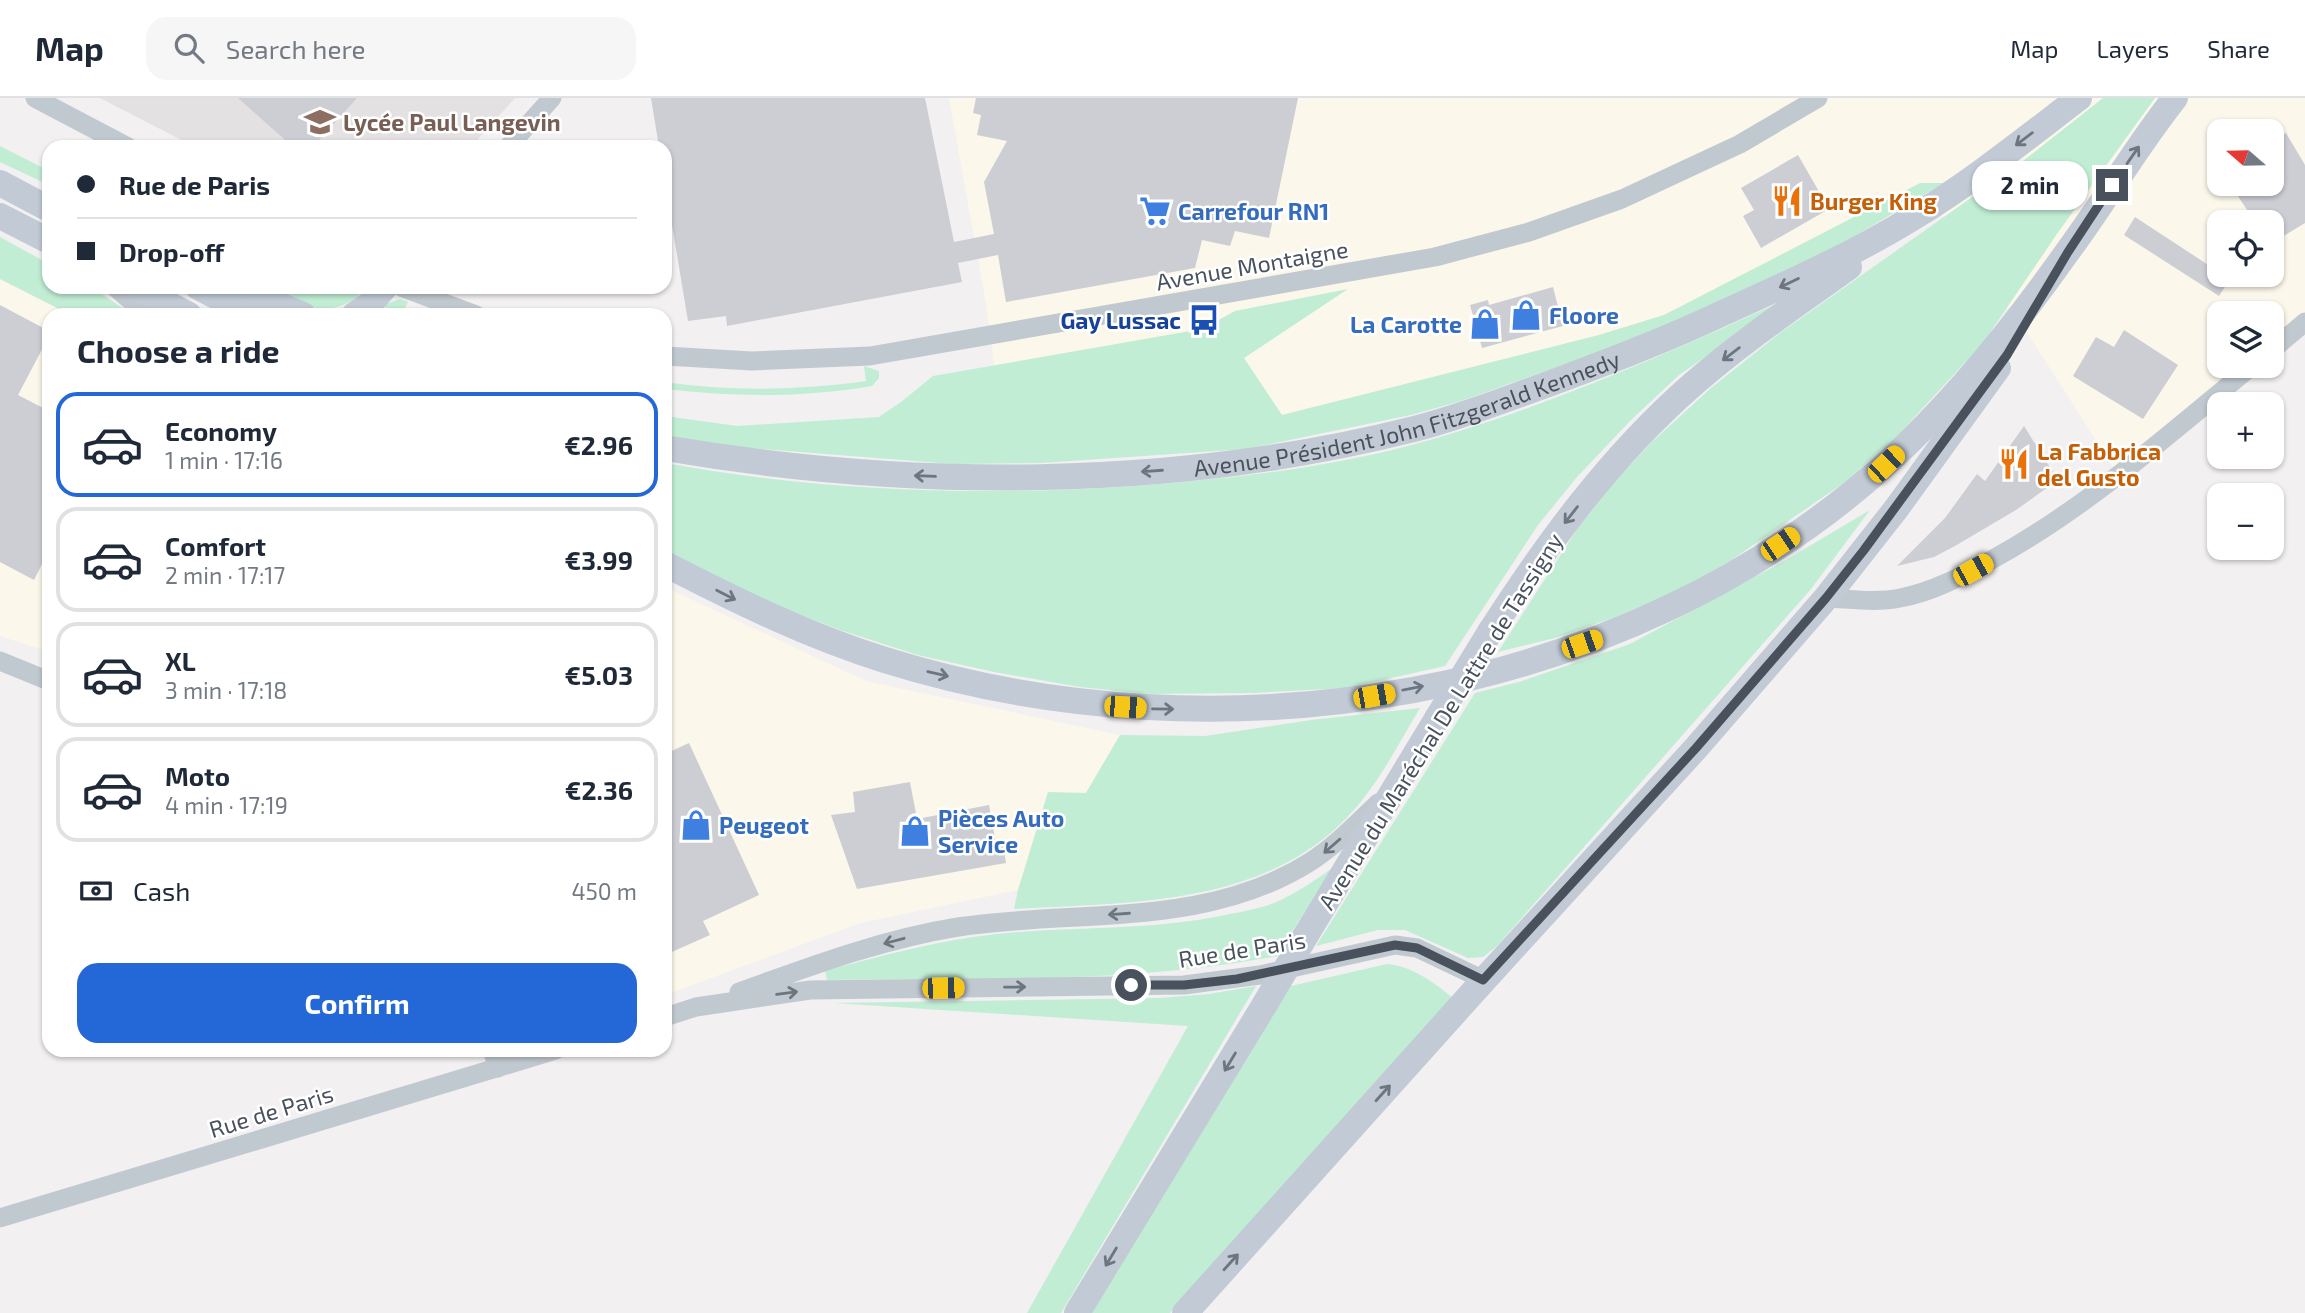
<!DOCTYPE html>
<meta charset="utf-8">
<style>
:root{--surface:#fff;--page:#f6f6f7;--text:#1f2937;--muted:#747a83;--line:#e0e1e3;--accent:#2468d7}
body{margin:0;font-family:"Exo 2",sans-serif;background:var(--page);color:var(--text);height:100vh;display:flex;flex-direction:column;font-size:26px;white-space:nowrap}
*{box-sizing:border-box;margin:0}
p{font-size:23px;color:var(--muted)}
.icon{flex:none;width:38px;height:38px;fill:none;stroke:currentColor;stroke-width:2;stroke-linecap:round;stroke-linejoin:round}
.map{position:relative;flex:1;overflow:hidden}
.details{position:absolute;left:42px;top:210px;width:630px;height:749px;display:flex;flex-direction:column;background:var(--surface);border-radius:21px;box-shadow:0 2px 5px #0004}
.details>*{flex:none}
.hud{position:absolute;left:42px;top:42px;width:630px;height:154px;border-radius:21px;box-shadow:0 2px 5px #0004;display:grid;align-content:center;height:154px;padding:0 35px;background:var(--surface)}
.needle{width:46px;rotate:290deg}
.tools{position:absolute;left:2207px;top:21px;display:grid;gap:14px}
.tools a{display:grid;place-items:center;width:77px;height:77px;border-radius:14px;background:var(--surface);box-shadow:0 2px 5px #0004;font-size:35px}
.end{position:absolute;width:32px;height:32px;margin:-16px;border:9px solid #49525c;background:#fff;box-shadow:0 0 0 4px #fff}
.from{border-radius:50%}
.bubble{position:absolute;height:49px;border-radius:21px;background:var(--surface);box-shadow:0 2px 5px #0004;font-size:23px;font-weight:700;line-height:49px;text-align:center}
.car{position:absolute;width:21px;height:42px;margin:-21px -10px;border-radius:9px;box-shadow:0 0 5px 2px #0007;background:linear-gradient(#f5c518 24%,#345 0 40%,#f5c518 0 76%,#345 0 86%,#f5c518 0)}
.hud b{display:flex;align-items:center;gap:24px;height:66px;font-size:26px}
.hud b+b{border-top:2px solid var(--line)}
.hud i{width:18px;height:18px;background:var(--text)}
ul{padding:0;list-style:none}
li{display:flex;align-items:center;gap:21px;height:105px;margin:0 14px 10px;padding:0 21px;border:4px solid var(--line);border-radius:21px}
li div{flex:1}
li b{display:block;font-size:26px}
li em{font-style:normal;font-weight:700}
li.on{border-color:var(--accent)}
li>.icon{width:63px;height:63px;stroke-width:1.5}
h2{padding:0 35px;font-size:32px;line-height:84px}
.pay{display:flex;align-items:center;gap:18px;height:77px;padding:0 35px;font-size:26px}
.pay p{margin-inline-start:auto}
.primary-button{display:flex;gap:14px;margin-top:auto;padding:14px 35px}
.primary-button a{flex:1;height:80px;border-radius:21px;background:var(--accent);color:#fff;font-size:28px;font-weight:700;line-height:80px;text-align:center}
header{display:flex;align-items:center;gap:42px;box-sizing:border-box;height:98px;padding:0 35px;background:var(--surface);border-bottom:2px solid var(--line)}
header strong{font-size:33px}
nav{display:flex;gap:38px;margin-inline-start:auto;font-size:24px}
.search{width:490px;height:63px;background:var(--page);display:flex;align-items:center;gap:18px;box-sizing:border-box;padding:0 24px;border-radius:21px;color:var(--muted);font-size:26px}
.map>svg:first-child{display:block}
.commercial{fill:#fbf7ea;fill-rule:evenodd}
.education{fill:#e3e1e1}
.green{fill:#c1edd4}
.building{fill:#cdced4}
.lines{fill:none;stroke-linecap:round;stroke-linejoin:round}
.minor{stroke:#c1c9d0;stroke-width:19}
.secondary{stroke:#c1cad5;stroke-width:26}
.secondary-bridge{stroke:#c1cad5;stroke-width:26}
.oneway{stroke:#6d7680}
.oneway2{stroke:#6d767f}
.route{stroke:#49525c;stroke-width:9}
.labels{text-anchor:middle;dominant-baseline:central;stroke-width:5;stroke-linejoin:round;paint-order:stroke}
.education-label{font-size:23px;font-weight:bold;fill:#785e54;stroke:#fff;text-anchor:start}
.food-label{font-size:23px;font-weight:bold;fill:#c56008;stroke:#fff;text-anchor:start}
.shop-label{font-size:23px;font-weight:bold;fill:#366cbe;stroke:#fff;text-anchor:start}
.street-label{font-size:23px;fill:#49525c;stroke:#fff}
.transit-label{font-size:23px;font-weight:bold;fill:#164399;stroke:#fff;text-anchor:end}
</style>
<header>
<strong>Map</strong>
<div class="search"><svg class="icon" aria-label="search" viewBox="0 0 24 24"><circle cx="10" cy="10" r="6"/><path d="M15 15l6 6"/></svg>Search here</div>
<nav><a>Map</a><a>Layers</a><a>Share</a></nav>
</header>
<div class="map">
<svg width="2305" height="1215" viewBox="0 0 2305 1215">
<rect width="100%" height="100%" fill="#f2f0f0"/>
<g class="commercial">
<path d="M949,0h1356v234l-33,27v-46h-53v53h43l-142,112 -90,-141 -110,-153 -256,131 -65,20 -317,80 -278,26 -18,-137zM2219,33h53v53h-53zM2219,124h53v53h-53z"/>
<polygon points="0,181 71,217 49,217 49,554 0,538"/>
<polygon points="665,489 866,583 1120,637 1086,695 1048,695 1018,792 861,825 665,897"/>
</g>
<polygon class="education" points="100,0 515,0 471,49 195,49"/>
<g class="green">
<polygon points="2103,0 2155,0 2059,133 1983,245 1897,338 1845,384 1727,465 1670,496 1615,519 1555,540 1498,554 1576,433 1615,383 1653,343 1711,290 1780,235 2023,63"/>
<polygon points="0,48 49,73 49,87 0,64"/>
<polygon points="1920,85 1944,85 1853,139 1794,169 1642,239 1461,303 1411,317 1246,351 1041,365 953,366 737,349 665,337 665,318 737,328 879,319 901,304 933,278 1202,231 1235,213 1348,191 1244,260 1282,317 1599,237 1664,217"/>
<polygon points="0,139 49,166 49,189 91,189 133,217 71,217 0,181"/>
<path d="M260,189h99v8c-31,28 -67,6 -99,-8z"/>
<path d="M1794,198l-115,79 -49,46 -53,56 -39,48 -93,141 -99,22 -93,5 -105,1 -68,-7 -86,-15 -76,-17 -78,-25 -70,-27 -105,-53v-87c159,29 322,34 483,22 87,-7 175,-17 260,-39 131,-35 263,-94 386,-150z"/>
<polygon points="400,201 408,204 405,210 424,217 396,217 383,207"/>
<path d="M864,268l15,5v7l-7,8c-69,12 -137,11 -207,3v-7c66,10 135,8 201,-1z"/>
<polygon points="1870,412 1811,491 1497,848 1483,859 1468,860 1405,832 1378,832 1316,848 1475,595 1519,584 1630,546 1786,462"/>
<path d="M1420,610c-18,30 -35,63 -57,91 -85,108 -224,103 -349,110l4,-19 30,-98 38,1 34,-58 85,1 106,-16z"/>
<path d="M1331,771l-54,87c-148,28 -300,22 -450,24l-2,-9c56,-15 113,-31 172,-37 76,-8 153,-3 228,-19 19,-4 39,-7 56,-15 18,-9 35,-20 50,-31z"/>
<path d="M1387,866c25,2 48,19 67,35l-284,314h-81l202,-327z"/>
<polygon points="1256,888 1061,1215 1027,1215 1188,928 834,905 1159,900 1209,896"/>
</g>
<g class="building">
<polygon points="238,0 357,0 313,49 293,49"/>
<polygon points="651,0 925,0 954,144 994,136 984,84 1007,43 977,37 981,17 973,15 976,0 1298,0 1269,140 1235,133 1230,148 1202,142 1195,170 1006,204 998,157 958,165 962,184 727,228 726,218 688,223 665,85 665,49 659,49"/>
<polygon points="2286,35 2305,67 2305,125 2272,145 2272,124 2255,124 2230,86 2272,86 2272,43"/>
<polygon points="1798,57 1829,111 1761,150 1743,118 1754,112 1741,90"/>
<polygon points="2135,119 2219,174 2219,177 2230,181 2219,198 2124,137"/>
<polygon points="1553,189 1563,228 1482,250 1470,207 1488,202 1489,207"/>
<polygon points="0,207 49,233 49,238 18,297 49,313 49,452 34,482 0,464"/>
<polygon points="2124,232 2178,267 2143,321 2073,278 2096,239 2114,249"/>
<polygon points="2024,328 2058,382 2016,412 1955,448 1934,459 1897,468 1945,420 1977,376 1985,383"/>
<polygon points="689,645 759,797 703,823 710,837 665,857 665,656"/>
<polygon points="910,684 917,721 989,707 996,746 1003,746 1006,765 857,791 831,717 855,714 853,694"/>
</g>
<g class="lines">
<g class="minor">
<polyline points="35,0 128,49"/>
<polyline points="508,49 552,0"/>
<polyline points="115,189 147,217"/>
<polyline points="401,189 476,217"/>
<polyline points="2272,252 2305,224"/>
<polyline points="665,258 752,263 870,258 1435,159 1529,134 1622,101 1740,46 1818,0"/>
<path d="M1826,500c25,1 50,5 74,0 33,-6 64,-23 93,-39 95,-52 176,-125 259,-193"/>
<polyline points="0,563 49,583"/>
<path d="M739,894c72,-26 144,-53 219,-65 118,-18 246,2 352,-65 25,-16 46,-38 68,-59"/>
<polyline points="665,919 696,909 810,892 1184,887 1260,877 1395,847 1417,850 1484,882"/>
<polyline points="492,952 498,970"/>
<polyline points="0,1120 556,952"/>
</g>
<g class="secondary">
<polyline points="0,85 49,111"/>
<polyline points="0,118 49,143"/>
<polyline points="136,189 189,217"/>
<polyline points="198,189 252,217"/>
<polyline points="237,189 303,217"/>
<polyline points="354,217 371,205 385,189"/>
<path id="s1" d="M665,350c246,42 507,42 749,-19 44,-11 87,-28 129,-43 62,-23 123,-46 182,-74 64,-29 129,-58 189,-95 58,-35 111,-78 165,-119"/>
<path d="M665,466c72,37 143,72 220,96 335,105 741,41 1004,-199 68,-62 126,-135 179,-210 37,-50 68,-104 107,-153"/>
<path d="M1490,534c58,-90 121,-176 202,-247 49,-43 104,-80 157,-118"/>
<polyline points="1306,837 1438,619"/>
<polyline points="1077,1215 1265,906"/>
<polyline points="1185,1215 1484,882 1696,650 1826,500 1896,411 1998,270"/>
</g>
<g class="secondary-bridge">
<polyline points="1438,619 1490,534"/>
<polyline points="1265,906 1306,837"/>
</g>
</g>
<defs><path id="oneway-shaft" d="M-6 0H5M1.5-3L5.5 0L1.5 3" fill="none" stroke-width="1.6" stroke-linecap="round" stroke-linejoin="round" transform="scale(1.75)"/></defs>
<g class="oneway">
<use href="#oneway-shaft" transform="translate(2024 41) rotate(143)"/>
<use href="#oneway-shaft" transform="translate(2133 57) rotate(-55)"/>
<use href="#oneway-shaft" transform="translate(1789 185) rotate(154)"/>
<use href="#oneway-shaft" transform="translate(1731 256) rotate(143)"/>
<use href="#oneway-shaft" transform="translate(1152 373) rotate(176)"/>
<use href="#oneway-shaft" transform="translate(925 378) rotate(-178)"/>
<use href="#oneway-shaft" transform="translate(1571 417) rotate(128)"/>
<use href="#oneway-shaft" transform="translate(726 497) rotate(27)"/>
<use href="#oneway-shaft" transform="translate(938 576) rotate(13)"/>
<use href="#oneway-shaft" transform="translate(1413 590) rotate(-11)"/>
<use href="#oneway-shaft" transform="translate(1163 611) rotate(1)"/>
<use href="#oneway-shaft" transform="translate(1230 964) rotate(121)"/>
<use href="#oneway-shaft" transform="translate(1383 995) rotate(-48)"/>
<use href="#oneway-shaft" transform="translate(1111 1159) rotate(121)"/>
<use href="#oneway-shaft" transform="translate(1231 1164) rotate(-48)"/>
</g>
<g class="oneway2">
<use href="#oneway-shaft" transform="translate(1332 748) rotate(139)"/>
<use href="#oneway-shaft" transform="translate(1119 816) rotate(176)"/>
<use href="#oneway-shaft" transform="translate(894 843) rotate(165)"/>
<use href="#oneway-shaft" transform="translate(1015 889) rotate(-1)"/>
<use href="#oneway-shaft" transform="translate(787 895) rotate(-8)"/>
</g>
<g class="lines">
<polyline class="route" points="1131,887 1184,887 1237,881 1395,847 1417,850 1483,882 1696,650 1826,500 1864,452 2007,257 2068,154 2112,87"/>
</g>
<defs>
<symbol id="school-bare" viewBox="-9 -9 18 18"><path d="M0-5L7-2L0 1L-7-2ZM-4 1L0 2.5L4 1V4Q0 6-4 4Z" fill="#8d6e63" stroke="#fff" stroke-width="2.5" paint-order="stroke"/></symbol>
<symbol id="restaurant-bare" viewBox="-9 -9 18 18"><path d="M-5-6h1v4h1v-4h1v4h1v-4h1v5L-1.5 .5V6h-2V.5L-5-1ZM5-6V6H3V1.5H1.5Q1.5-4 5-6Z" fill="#e8710a" stroke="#fff" stroke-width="2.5" paint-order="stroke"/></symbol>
<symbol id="supermarket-bare" viewBox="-9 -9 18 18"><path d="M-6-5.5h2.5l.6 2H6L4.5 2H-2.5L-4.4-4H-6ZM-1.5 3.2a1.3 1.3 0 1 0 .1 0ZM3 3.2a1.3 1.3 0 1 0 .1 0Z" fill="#3f7fe0" stroke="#fff" stroke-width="2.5" paint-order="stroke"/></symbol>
<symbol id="shop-bare" viewBox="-9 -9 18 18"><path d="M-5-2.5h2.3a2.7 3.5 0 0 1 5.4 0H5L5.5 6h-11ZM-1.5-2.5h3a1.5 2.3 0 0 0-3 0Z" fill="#3f7fe0" stroke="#fff" stroke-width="2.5" paint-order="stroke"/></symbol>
<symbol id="bus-bare" viewBox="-9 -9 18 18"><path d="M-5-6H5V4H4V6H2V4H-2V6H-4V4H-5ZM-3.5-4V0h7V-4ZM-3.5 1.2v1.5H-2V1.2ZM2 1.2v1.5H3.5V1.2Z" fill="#1a4fb4" stroke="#fff" stroke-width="2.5" paint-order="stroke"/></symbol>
</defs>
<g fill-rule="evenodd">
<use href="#school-bare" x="298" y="2" width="44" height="44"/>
<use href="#restaurant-bare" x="1765" y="81" width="44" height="44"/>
<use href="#supermarket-bare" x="1133" y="91" width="44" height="44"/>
<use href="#shop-bare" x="1504" y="195" width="44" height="44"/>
<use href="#bus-bare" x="1182" y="200" width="44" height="44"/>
<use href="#shop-bare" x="1463" y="204" width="44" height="44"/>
<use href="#restaurant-bare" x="1992" y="344" width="44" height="44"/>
<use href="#shop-bare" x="674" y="705" width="44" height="44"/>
<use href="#shop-bare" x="893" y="711" width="44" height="44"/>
</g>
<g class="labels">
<g class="education-label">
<text x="343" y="24">Lycée Paul Langevin</text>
</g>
<g class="food-label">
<text x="1810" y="103">Burger King</text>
<text x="2037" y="353">La Fabbrica<tspan x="2037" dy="26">del Gusto</tspan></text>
</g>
<g class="shop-label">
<text x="1178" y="113">Carrefour RN1</text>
<text x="1549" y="217">Floore</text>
<text x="1462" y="226" text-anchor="end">La Carotte</text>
<text x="938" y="720">Pièces Auto<tspan x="938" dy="26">Service</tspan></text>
<text x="719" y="727">Peugeot</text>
</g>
<g class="street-label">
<text transform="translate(1252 167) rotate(-10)">Avenue Montaigne</text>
<text stroke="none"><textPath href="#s1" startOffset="751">Avenue Président John Fitzgerald Kennedy</textPath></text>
<text transform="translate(1440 623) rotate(-58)">Avenue du Maréchal De Lattre de Tassigny</text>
<text transform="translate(1242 851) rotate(-9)">Rue de Paris</text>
<text transform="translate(271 1013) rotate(-17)">Rue de Paris</text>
</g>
<g class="transit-label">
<text x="1181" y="222">Gay Lussac</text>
</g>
</g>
</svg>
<div class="tools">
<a><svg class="needle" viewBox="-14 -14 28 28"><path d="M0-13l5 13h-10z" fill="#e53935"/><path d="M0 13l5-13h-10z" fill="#747a83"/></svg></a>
<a><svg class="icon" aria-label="locate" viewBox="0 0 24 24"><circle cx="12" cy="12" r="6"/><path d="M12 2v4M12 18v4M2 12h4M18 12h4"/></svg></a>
<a><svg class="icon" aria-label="layers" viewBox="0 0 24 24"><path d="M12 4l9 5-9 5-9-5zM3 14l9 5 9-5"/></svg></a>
<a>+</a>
<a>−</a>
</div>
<i class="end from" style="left:1131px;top:887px"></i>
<i class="end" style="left:2112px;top:87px"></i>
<div class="bubble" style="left:1972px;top:63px;width:116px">2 min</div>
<i class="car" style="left:1886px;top:366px;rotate:46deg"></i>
<i class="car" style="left:1780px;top:446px;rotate:56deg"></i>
<i class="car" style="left:1973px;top:472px;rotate:61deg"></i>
<i class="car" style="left:1582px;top:546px;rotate:71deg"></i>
<i class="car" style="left:1374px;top:598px;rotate:80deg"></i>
<i class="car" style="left:1125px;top:609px;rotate:94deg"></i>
<i class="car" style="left:943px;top:890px;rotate:89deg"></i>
<div class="hud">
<b><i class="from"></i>Rue de Paris</b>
<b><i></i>Drop-off</b>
</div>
<section class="details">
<h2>Choose a ride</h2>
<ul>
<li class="on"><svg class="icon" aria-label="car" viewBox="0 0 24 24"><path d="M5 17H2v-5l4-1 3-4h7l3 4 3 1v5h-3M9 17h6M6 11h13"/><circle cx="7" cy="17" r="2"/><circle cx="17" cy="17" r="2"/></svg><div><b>Economy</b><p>1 min · 17:16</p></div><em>€2.96</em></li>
<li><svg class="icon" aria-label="car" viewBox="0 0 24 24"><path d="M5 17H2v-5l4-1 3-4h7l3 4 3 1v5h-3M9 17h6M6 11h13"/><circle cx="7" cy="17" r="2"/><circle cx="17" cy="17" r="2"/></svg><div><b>Comfort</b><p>2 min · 17:17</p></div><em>€3.99</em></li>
<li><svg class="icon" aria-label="car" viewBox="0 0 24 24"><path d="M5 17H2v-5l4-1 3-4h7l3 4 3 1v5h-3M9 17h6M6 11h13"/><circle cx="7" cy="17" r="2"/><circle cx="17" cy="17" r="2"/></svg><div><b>XL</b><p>3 min · 17:18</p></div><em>€5.03</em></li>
<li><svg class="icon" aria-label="car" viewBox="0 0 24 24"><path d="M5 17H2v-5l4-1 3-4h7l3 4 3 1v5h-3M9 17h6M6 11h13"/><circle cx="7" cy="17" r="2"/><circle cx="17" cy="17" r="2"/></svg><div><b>Moto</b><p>4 min · 17:19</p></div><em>€2.36</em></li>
</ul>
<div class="pay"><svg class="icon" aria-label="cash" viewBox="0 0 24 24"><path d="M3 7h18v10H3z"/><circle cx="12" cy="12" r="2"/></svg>Cash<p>450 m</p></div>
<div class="primary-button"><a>Confirm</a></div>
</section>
</div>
